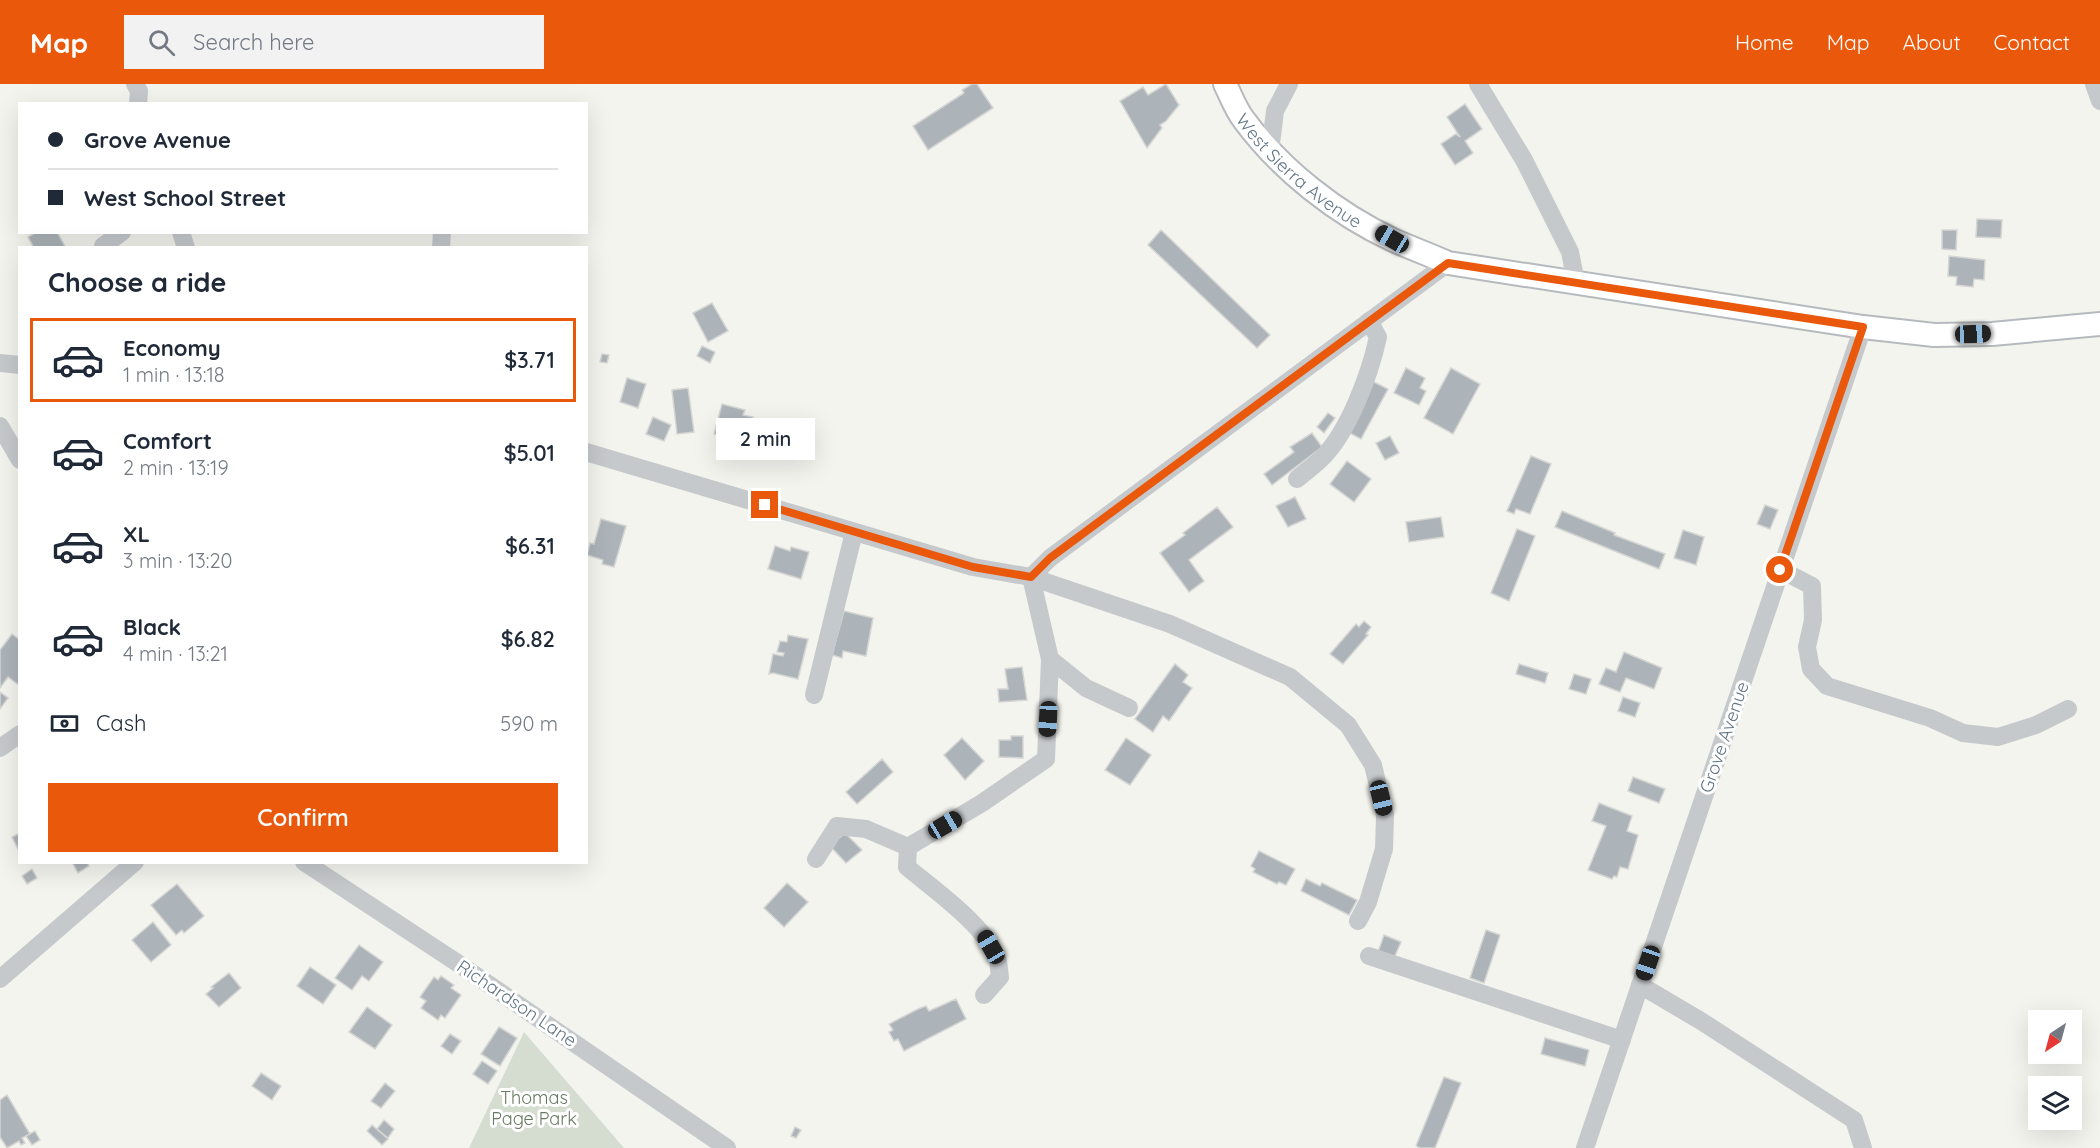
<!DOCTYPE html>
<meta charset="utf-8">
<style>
:root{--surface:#fff;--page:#f2f2f3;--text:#1f2937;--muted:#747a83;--line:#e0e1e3;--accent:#ea580c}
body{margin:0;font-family:Quicksand,sans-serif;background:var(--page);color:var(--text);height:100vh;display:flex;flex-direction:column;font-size:22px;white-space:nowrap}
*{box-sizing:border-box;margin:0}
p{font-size:20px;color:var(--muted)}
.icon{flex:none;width:33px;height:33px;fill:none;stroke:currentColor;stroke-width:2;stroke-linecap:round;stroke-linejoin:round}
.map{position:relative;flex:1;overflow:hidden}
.sheet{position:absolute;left:18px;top:162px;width:570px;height:618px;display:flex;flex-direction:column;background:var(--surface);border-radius:0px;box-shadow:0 6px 24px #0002}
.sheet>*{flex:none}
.top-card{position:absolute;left:18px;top:18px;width:570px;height:132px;border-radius:0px;box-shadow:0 6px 24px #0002;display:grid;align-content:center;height:132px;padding:0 30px;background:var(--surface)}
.needle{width:39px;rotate:216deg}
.fabs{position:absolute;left:2028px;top:926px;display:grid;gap:12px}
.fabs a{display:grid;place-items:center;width:54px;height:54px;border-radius:0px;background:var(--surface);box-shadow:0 6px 24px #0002;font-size:30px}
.end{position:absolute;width:27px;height:27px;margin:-14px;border:8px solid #ea580c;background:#fff;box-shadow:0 0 0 3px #fff}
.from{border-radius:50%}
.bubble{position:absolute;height:42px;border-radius:0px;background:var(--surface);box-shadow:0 6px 24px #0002;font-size:20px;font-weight:600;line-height:42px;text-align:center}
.car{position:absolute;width:18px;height:36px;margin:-18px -9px;border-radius:8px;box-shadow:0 0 4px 2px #0007;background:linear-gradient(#222 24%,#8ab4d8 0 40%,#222 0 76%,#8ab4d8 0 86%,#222 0)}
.top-card b{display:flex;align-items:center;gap:21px;height:57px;font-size:22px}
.top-card b+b{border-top:2px solid var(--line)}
.top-card i{width:15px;height:15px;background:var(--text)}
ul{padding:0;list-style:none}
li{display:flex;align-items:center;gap:18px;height:84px;margin:0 12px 9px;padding:0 18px;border:3px solid transparent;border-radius:0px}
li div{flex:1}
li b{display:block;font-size:22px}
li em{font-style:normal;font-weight:600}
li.selected{border-color:var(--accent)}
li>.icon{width:54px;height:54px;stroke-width:1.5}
h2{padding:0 30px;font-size:27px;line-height:72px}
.pay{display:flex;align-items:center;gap:15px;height:66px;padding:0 30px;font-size:22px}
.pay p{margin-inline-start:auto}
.action{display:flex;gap:12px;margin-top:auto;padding:12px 30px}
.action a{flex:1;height:69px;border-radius:0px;background:var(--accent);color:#fff;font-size:24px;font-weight:600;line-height:69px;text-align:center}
header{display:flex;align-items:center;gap:36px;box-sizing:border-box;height:84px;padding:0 30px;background:var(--accent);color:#fff}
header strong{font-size:28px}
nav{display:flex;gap:33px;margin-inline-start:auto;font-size:21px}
.search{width:420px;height:54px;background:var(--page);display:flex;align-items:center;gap:15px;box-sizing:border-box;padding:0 21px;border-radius:0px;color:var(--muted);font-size:22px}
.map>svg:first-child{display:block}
.green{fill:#d5dcd0}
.building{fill:#acb4b9;stroke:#d5d5d3;stroke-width:1.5}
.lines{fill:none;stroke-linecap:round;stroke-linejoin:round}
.major-casing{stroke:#b6babe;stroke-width:26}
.minor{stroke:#c6c9cc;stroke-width:18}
.major{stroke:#fff;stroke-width:22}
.route{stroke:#ea580c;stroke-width:8}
.labels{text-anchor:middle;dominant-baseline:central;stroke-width:6;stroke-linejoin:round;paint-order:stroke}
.street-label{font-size:18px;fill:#607584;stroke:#fff}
.park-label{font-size:18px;fill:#667a60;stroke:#fff}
</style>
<header>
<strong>Map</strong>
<div class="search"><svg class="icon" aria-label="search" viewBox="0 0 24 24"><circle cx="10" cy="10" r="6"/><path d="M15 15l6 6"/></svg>Search here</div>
<nav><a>Home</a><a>Map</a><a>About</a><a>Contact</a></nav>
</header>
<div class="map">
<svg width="2100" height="1064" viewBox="0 0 2100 1064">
<rect width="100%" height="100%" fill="#f4f4ef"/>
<polygon class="green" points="524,948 624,1064 469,1064"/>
<g class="building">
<polygon points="972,0 977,0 993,24 928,66 913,42 964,9 962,6"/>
<polygon points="1166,0 1179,21 1166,37 1160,41 1162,44 1147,64 1120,17 1143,3 1148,11"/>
<polygon points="1465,20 1482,45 1465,57 1473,69 1455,81 1441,60 1456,50 1460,53 1447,33"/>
<polygon points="1977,135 2002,136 2001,154 1976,153"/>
<polygon points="1161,146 1270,251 1257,264 1148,161"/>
<polygon points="1942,146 1957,146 1956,166 1942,165"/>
<polygon points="36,148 57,148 66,164 34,164 28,153"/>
<polygon points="1949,172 1985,176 1984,196 1974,195 1973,203 1956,201 1957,193 1948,192"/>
<polygon points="712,219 728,247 708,258 693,229"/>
<polygon points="702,262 715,268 710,279 697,272"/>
<polygon points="602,270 609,271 607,279 600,278"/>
<polygon points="1406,284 1425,294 1420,304 1426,307 1419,321 1394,309"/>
<polygon points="1451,284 1480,300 1453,350 1424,334"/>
<polygon points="627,294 646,300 638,324 620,318"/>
<polygon points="1372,297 1388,305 1361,355 1346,347"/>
<polygon points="688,304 694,348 677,350 672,306"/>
<polygon points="722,320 745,326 743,331 753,333 747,354 735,351 734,355 714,350"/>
<polygon points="1328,329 1335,334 1324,349 1317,343"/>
<polygon points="653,333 671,341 664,357 646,350"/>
<polygon points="1312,349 1322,363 1272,401 1264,390 1294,368 1290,363"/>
<polygon points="1390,352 1399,369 1385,376 1376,359"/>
<polygon points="1531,372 1551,380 1530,430 1516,425 1514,430 1507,427"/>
<polygon points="1347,377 1371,395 1354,418 1330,400"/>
<polygon points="1295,413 1306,435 1288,443 1276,422"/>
<polygon points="1765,421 1778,426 1770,445 1757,440"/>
<polygon points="1217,423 1233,443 1189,476 1204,497 1189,508 1160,469 1185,451 1183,449"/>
<polygon points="1562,427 1615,449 1614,451 1665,470 1659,485 1555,443"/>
<polygon points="1441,433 1444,453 1409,458 1406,438"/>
<polygon points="601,435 626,442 614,483 602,480 603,476 587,471 590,459 594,460"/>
<polygon points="1517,445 1535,452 1509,517 1491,509"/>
<polygon points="1683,446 1704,453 1696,481 1674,474"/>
<polygon points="775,462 790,467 791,463 809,468 801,495 768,485"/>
<polygon points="844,527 873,534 866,572 843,567 842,574 832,571"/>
<polygon points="1364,537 1371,543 1366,550 1368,551 1343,580 1330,570 1356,540 1359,543"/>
<polygon points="12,550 20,556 20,602 8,593 0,604 0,566"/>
<polygon points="788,551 808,555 798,595 773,589 769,590 773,570 783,572 784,569 777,568 780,557 787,558"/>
<polygon points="1624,568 1662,584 1654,605 1626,594 1620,608 1599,600 1606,584 1616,588"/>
<polygon points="1175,580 1188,591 1183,598 1192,604 1169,637 1163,632 1153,648 1135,635"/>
<polygon points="1519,580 1548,589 1545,599 1516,590"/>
<polygon points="1022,583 1027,616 999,618 998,605 1008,605 1005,585"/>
<polygon points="1574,590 1591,595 1586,610 1569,605"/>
<polygon points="0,608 8,614 0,625"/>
<polygon points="1623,613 1640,619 1635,633 1618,627"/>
<polygon points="1011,652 1023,652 1023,674 999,673 999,656 1011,656"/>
<polygon points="962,654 984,677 965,696 944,671"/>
<polygon points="1126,654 1151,671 1130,701 1105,686"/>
<polygon points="882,675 893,688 857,720 846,708"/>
<polygon points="1633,693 1665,705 1659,719 1628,707"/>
<polygon points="1599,719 1632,732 1627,747 1638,751 1628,785 1620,783 1617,793 1614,792 1612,795 1588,786 1606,742 1592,737"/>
<polygon points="20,749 20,769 12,753"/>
<polygon points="845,749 862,766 846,779 830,762"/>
<polygon points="1259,767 1295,785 1286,801 1279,798 1277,800 1253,788 1255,785 1251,782"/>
<polygon points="72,778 87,778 89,782 78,789"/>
<polygon points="32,785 37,794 27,800 22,792"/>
<polygon points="1306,795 1320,802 1322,799 1357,816 1349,831 1301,807"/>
<polygon points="787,799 808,818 784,843 764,824"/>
<polygon points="177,800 204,832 184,849 182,846 176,851 151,821"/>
<polygon points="153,838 171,861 151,878 132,856"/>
<polygon points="1486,846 1500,851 1484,899 1470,894"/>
<polygon points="1384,851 1401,858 1394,874 1378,868"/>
<polygon points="359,861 383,878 369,897 362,892 352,906 335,894"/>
<polygon points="310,883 336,901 323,920 297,902"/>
<polygon points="229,889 241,904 219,923 206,910 213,904 211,903"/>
<polygon points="441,892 454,901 451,904 461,911 445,934 441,931 438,936 421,924 426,917 420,913 434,893 438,896"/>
<polygon points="956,915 966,935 904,967 898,955 894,957 889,948 893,946 889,940 918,925 926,922 929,927"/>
<polygon points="367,923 392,941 375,965 349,948"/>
<polygon points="499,943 517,954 500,982 481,970"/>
<polygon points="450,950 461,957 452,970 441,962"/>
<polygon points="1545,954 1589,966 1585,982 1541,970"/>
<polygon points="482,977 497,987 488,1000 473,990"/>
<polygon points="261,989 281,1002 272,1016 252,1002"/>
<polygon points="1444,993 1461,999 1435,1064 1420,1064 1416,1062"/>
<polygon points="385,999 395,1007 381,1024 371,1017"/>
<polygon points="7,1011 30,1050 22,1054 25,1059 21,1061 19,1057 7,1064 0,1053 0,1016"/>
<polygon points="384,1036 394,1045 388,1054 377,1045"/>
<polygon points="372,1041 388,1055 382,1061 367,1047"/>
<polygon points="795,1043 801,1046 796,1054 791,1052"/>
<polygon points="35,1047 40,1056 32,1061 26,1052"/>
</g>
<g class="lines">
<defs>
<g id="major">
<path id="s1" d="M1225,0c6,12 11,26 19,36 37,50 93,94 149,120 18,8 37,15 55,23l415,64 71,8 58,-1 108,-10"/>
</g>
</defs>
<use href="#major" class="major-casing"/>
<g class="minor">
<polyline points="135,0 139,7 138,20"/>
<polyline points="1478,0 1524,76 1570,168 1576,198"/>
<polyline points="2094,0 2100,17"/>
<polyline points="1270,68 1275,27 1289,0"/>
<polyline points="181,148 186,164"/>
<polyline points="106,164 103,162 122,148"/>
<polyline points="441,164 442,148"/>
<polyline points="0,279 20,281"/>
<polyline points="0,342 20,376"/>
<polyline points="586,368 973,483 1031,493 1170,540 1290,593 1348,641 1373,681 1385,731 1384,765 1368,818 1358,837"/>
<path d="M1297,395c8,-7 17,-13 25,-21 27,-27 48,-84 56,-121l-9,-16"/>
<polyline points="1781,486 1812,502 1813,536 1807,563 1811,585 1827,602 1930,634 1963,649 1998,653 2036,641 2068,625"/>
<polyline points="1031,493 1050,474 1448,179"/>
<polyline points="1050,575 1086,604 1129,624"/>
<polyline points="814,611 854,448"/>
<polyline points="0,664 20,650"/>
<path d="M908,763l-1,20c26,22 79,59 90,91 2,5 2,13 3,19l-16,18"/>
<polyline points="816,775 837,742 866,745 908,763 982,719 1046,675 1050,575 1031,493"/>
<polyline points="304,778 459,880 727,1064"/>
<polyline points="1369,872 1622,956"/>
<polyline points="0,895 135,778"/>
<polyline points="1640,901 1701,937 1854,1036 1863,1064"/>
<polyline points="1585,1064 1863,243"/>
</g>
<use href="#major" class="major"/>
</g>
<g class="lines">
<polyline class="route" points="765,421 973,483 1031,493 1050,474 1448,179 1863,243 1780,486"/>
</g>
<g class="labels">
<g class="street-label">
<text stroke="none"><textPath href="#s1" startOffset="116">West Sierra Avenue</textPath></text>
<text transform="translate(1724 653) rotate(-71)">Grove Avenue</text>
<text transform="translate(517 919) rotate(34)">Richardson Lane</text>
</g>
<g class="park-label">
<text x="534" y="1013">Thomas<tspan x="534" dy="21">Page Park</tspan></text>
</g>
</g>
</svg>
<div class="fabs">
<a><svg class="needle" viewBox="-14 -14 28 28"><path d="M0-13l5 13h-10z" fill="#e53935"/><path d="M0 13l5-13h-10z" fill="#747a83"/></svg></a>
<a><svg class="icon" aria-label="layers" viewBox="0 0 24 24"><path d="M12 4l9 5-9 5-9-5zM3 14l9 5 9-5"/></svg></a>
</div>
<i class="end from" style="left:1780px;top:486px"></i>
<i class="end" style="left:765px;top:421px"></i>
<div class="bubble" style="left:716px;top:334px;width:99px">2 min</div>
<i class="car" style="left:1392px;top:155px;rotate:300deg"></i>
<i class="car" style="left:1973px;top:250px;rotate:88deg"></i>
<i class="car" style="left:1048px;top:635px;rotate:183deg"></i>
<i class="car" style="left:1381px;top:714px;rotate:166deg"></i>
<i class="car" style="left:945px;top:741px;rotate:60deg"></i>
<i class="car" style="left:991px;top:863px;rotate:330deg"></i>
<i class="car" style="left:1648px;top:879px;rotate:199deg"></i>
<div class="top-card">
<b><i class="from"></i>Grove Avenue</b>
<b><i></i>West School Street</b>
</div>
<section class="sheet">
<h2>Choose a ride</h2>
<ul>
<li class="selected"><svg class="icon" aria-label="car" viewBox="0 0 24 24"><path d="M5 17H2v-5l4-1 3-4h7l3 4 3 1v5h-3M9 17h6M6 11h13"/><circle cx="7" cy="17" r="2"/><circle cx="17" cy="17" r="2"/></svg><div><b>Economy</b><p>1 min · 13:18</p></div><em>$3.71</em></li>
<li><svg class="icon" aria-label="car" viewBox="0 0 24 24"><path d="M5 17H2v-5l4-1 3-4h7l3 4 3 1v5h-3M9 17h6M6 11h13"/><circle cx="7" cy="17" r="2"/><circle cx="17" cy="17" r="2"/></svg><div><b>Comfort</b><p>2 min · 13:19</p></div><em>$5.01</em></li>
<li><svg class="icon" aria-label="car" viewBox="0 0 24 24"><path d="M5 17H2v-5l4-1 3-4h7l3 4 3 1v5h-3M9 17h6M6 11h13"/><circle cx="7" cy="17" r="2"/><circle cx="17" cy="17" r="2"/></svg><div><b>XL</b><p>3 min · 13:20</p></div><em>$6.31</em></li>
<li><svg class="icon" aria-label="car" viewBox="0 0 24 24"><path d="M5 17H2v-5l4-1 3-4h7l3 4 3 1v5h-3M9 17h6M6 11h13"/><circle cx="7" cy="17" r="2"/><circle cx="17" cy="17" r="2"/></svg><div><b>Black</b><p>4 min · 13:21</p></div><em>$6.82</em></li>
</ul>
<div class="pay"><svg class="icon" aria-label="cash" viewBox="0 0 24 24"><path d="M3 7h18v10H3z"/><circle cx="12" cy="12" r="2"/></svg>Cash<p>590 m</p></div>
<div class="action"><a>Confirm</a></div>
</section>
</div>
